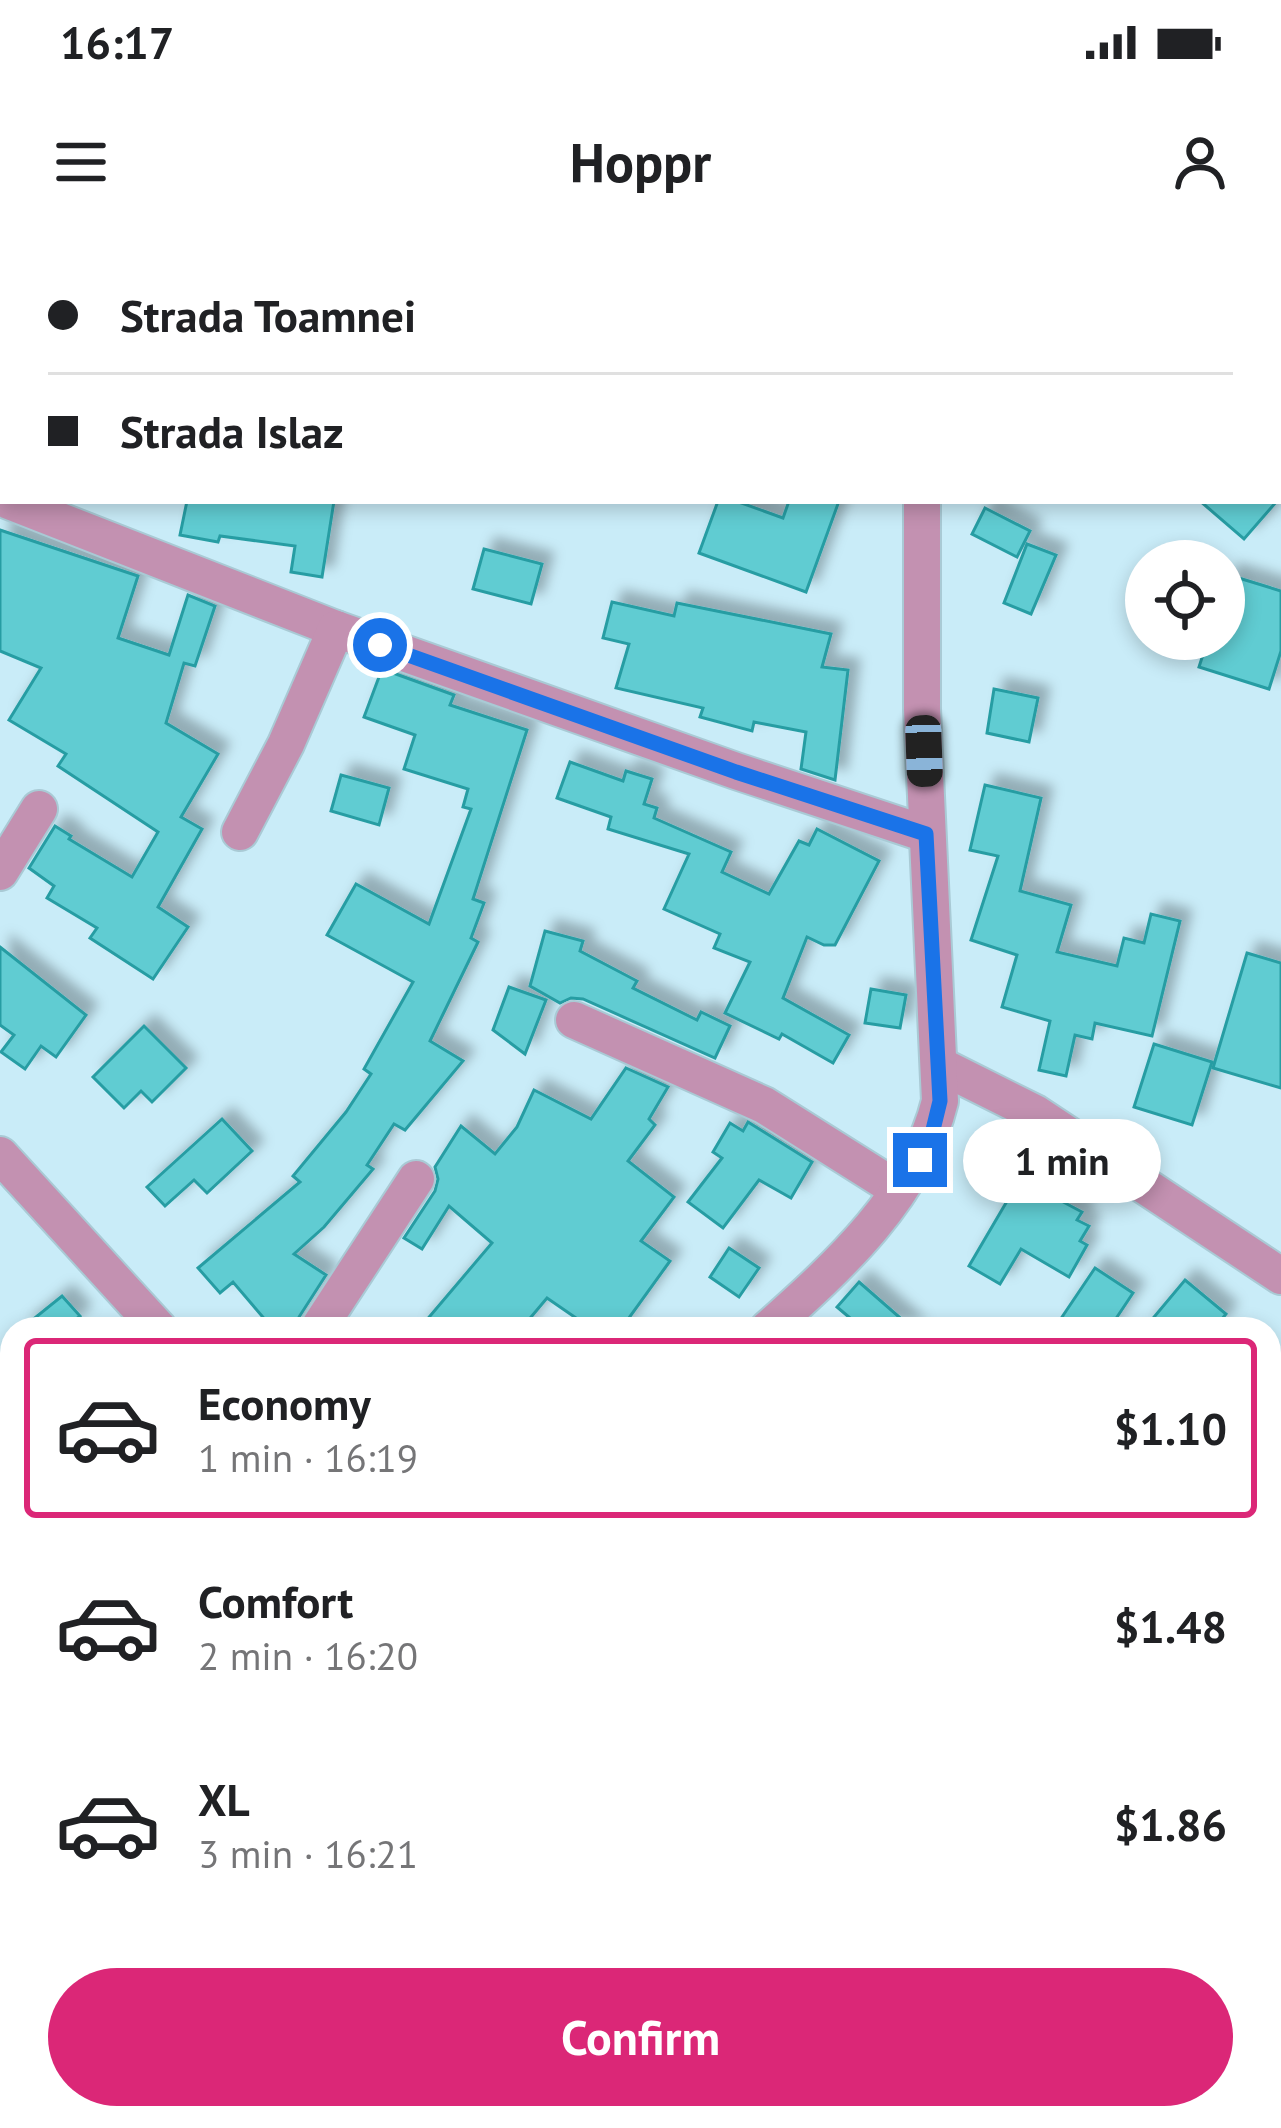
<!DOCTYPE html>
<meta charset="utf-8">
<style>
:root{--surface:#fff;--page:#f6f6f6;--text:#202124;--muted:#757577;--line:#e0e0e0;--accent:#db2777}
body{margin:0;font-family:"PT Sans",sans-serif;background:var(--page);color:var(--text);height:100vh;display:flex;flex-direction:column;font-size:45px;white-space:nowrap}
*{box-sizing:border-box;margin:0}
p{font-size:39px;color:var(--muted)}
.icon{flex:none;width:66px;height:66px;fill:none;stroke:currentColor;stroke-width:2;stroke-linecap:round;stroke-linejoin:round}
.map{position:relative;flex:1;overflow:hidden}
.side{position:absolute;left:0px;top:1077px;width:1281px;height:813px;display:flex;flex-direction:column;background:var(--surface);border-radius:36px 36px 0 0;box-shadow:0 6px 18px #0003}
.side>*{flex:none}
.top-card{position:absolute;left:0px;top:0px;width:1281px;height:264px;box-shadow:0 6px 18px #0003;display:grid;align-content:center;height:264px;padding:0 48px;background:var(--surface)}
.tools{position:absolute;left:1125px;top:300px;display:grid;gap:24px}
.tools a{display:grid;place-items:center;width:120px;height:120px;border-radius:50%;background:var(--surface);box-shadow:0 6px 18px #0003;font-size:60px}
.end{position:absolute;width:54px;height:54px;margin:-27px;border:15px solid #1a73e8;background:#fff;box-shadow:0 0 0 6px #fff}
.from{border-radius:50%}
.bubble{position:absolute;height:84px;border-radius:42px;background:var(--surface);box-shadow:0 6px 18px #0003;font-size:39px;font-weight:600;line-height:84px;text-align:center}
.car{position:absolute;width:36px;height:72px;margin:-36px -18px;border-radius:15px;box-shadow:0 0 9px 3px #0007;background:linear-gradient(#222 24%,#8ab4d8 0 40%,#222 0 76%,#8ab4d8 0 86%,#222 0)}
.top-card b{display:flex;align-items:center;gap:42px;height:114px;font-size:45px}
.top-card b+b{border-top:3px solid var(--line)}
.top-card i{width:30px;height:30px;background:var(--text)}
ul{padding:21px 0 0;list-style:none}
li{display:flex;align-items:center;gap:36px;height:180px;margin:0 24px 18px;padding:0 24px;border:6px solid transparent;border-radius:12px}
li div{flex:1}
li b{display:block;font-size:45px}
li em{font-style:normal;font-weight:600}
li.current{border-color:var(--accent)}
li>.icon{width:108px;height:108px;stroke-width:1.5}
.primary-button{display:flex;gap:24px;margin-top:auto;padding:24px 48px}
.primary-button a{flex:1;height:138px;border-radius:72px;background:var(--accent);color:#fff;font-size:48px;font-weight:600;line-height:138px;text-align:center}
.status{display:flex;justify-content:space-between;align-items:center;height:84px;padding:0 60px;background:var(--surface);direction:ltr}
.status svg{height:33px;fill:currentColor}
header{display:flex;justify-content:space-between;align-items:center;height:156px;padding:0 48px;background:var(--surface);font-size:54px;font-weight:600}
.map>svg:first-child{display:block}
.building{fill:#61ccd2;stroke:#289da3;stroke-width:3;filter:url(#shadow)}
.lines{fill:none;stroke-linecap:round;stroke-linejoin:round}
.street-casing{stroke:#a9cad5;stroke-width:40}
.street{stroke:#c391b1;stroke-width:36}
.route{stroke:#1a73e8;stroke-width:15}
</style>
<div class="status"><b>16:17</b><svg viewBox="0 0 49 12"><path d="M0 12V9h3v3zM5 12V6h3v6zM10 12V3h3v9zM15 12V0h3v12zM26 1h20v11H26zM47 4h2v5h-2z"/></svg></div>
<header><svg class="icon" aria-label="menu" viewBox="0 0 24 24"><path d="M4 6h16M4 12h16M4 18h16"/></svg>Hoppr<svg class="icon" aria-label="person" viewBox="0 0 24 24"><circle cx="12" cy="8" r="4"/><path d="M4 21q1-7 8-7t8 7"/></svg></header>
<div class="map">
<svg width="1281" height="1888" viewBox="0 0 1281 1888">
<defs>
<filter id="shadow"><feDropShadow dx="11" dy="-11" stdDeviation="6" flood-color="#0004"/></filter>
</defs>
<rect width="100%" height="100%" fill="#c9ecf8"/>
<g class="building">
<polygon points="187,261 334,261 322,337 291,332 295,306 220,296 218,302 180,295"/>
<polygon points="718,261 736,261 783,278 789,261 839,261 806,352 699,313"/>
<polygon points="1200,261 1277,261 1244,299"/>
<polygon points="985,268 1030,291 1017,317 972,294"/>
<polygon points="0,290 138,336 118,398 169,415 188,355 215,366 195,426 184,423 166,483 218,514 181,577 202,589 158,667 188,687 153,739 90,698 97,688 47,658 54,646 29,628 55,586 71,596 69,599 132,637 158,592 58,526 66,514 9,480 41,428 0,411"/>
<polygon points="1027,304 1056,315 1031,374 1004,363"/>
<polygon points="484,309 542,324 531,364 473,349"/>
<polygon points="1229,335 1281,351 1281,411 1269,449 1199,427 1208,399 1224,399 1224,350"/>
<polygon points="612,362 674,376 677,363 831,394 822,427 848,430 835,540 801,529 806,492 754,482 752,491 700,477 703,468 616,448 629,404 603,398"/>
<polygon points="382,429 454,455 450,465 527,490 473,659 484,663 471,698 478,702 430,801 463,821 405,890 394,884 367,925 373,929 324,987 294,1014 326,1035 299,1077 296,1089 273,1089 233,1042 220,1053 198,1028 300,942 293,936 346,872 371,834 364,829 413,742 327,695 356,644 429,684 471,569 463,567 468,549 404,529 415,495 364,477"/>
<polygon points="994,449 1038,458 1029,502 987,493"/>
<polygon points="570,522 623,541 626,531 652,539 644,564 657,568 654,578 731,612 722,632 769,654 799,601 809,605 817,589 879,621 835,705 824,705 807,697 783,758 849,795 833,823 782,794 779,799 725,773 750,722 714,708 720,694 664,669 689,614 608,589 611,577 557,558"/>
<polygon points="341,535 389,548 379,585 331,571"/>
<polygon points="985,545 1041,558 1020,651 1071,665 1057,712 1117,726 1124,698 1144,703 1151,674 1180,681 1152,796 1095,783 1092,799 1075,795 1066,836 1039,830 1050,781 1002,767 1017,715 971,700 998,616 970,610"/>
<polygon points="545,691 583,701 580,711 637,741 633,748 697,780 701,772 730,786 715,818 583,759 571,758 560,763 530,746"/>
<polygon points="0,707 86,775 56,817 41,806 25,829 1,812 14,795 0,785"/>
<polygon points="1247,713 1281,723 1281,848 1213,828"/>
<polygon points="509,747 546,760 525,814 493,790"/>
<polygon points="871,749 906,755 900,788 865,783"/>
<polygon points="144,786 186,828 152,862 141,851 124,868 93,837"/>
<polygon points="1154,804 1212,822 1192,885 1134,867"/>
<polygon points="626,828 668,847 649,879 655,885 628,921 674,957 641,1001 670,1021 621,1089 592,1089 547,1058 521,1089 419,1089 492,1003 449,966 422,1009 404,998 435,951 438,939 435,927 461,886 495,914 517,887 534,850 591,879"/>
<polygon points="222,879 252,911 207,953 194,940 165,966 147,947"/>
<polygon points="748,882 812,922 791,958 759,940 723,988 688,962 722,918 713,912 730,883 743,891"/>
<polygon points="1020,939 1082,972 1077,980 1089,986 1080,1001 1087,1005 1069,1037 1021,1009 1000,1044 969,1026"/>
<polygon points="729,1008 759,1028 739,1057 710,1037"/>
<polygon points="1095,1028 1133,1053 1109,1089 1080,1089 1062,1077"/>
<polygon points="1185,1040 1226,1074 1214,1089 1144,1089"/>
<polygon points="859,1042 913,1089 863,1089 837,1067"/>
<polygon points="62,1056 80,1076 64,1089 21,1089"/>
</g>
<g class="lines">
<defs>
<g id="street">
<polyline points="864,0 871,3"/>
<polyline points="958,3 959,0"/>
<polyline points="1018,3 1022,0"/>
<polyline points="9,261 336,389 736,531 926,594"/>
<polyline points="240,592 286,504 336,389"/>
<polyline points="0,632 39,569"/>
<polyline points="574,780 764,865 899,950"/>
<polyline points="941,826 1035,873 1281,1036"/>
<polyline points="0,915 159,1089"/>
<polyline points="318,1089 416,939"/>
<path d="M768,1089c71,-63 149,-134 172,-228l-18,-392v-208"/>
<polyline points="1281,1241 1271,1252 1271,1262 1281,1276"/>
<polyline points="1269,1322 1281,1312"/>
<polyline points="0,1535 12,1530"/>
<polyline points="0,1737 12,1744"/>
<polyline points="221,1878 235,1888"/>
<polyline points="933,1878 942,1888"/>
</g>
</defs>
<use href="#street" class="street-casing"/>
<use href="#street" class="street"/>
</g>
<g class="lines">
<polyline class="route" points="380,405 736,532 926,594 940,861 931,898 920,920"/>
</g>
</svg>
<div class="tools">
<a><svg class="icon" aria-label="locate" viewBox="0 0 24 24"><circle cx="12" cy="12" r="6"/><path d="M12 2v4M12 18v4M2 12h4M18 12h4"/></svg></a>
</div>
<i class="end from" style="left:380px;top:405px"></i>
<i class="end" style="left:920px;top:920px"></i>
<div class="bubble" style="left:963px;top:879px;width:198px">1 min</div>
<i class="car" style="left:924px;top:511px;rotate:178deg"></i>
<div class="top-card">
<b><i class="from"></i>Strada Toamnei</b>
<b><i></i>Strada Islaz</b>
</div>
<section class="side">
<ul>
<li class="current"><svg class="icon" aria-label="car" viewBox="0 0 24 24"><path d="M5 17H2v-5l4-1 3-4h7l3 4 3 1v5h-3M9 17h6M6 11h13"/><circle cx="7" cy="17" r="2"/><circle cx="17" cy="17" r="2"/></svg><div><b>Economy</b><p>1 min · 16:19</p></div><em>$1.10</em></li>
<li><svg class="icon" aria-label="car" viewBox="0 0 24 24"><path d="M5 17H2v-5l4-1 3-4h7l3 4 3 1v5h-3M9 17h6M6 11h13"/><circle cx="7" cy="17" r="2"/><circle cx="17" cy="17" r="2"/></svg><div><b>Comfort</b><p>2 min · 16:20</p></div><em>$1.48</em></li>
<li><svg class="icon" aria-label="car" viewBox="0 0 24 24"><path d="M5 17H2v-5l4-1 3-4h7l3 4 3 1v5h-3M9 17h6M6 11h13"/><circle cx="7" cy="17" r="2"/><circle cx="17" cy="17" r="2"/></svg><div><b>XL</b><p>3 min · 16:21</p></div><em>$1.86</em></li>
</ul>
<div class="primary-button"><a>Confirm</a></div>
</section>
</div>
